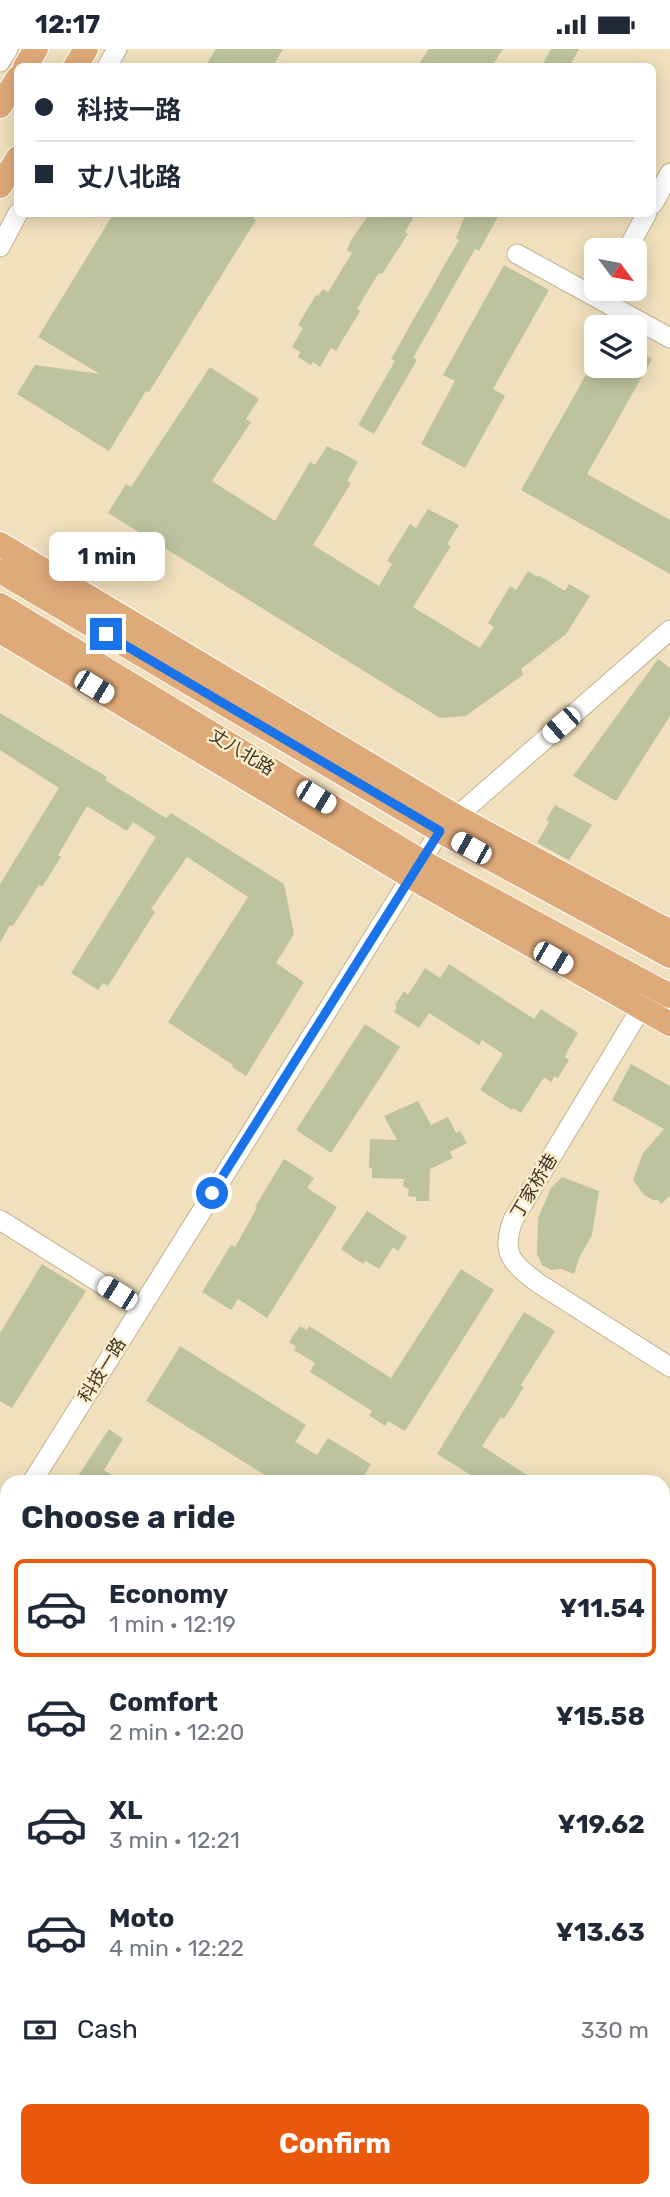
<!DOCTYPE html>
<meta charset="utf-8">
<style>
:root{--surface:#fff;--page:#f2f2f3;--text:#1f2937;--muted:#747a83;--line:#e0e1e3;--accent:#ea580c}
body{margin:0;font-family:Rubik,"Noto Sans SC",sans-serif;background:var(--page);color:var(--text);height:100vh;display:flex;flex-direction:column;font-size:26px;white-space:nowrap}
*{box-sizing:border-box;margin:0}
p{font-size:23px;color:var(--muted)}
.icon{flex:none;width:38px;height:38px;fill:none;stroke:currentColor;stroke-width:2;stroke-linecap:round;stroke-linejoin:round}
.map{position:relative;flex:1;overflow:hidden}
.sheet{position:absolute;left:0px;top:1426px;width:670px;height:723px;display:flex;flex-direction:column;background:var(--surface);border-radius:21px 21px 0 0;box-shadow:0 4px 18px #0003}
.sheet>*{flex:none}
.guide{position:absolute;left:14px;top:14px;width:642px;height:154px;border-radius:10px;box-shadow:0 4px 18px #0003;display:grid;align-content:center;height:154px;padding:0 21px;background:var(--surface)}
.needle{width:46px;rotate:122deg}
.tools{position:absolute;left:584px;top:189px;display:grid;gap:14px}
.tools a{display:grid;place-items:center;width:63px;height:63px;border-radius:10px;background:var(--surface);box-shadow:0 4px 18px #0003;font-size:35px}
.end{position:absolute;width:32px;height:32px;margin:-16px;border:9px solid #1a73e8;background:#fff;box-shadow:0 0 0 4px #fff}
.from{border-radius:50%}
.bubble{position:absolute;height:49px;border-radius:10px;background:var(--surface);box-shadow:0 4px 18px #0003;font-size:23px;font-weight:700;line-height:49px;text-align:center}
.car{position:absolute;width:21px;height:42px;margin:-21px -10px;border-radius:9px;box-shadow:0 0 5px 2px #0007;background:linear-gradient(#fff 24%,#345 0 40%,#fff 0 76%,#345 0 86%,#fff 0)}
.guide b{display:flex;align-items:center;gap:24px;height:66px;font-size:26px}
.guide b+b{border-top:2px solid var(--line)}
.guide i{width:18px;height:18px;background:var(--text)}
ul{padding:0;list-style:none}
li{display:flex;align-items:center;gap:21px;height:98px;margin:0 14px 10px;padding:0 7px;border:4px solid transparent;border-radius:10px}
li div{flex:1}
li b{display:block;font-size:26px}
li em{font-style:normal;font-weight:700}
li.selected{border-color:var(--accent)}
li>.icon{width:63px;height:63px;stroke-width:1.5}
h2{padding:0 21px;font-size:32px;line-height:84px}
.pay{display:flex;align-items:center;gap:18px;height:77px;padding:0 21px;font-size:26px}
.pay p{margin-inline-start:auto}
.action{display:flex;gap:14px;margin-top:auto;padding:14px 21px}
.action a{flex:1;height:80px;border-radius:10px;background:var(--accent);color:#fff;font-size:28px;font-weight:700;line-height:80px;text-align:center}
.status{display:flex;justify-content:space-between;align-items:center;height:49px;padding:0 35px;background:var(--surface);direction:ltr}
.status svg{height:19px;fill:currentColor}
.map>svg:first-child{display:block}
.building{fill:#bec39f}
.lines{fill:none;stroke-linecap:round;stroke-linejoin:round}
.minor-casing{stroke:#c2b290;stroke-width:21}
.major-casing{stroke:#fff;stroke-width:26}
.minor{stroke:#fff;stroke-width:19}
.major{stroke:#dfaa7a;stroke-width:24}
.route{stroke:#1a73e8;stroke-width:9}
.labels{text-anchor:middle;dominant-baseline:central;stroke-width:5;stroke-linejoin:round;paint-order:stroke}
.street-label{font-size:18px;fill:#3d3628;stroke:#feedca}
</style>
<div class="status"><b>12:17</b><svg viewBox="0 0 49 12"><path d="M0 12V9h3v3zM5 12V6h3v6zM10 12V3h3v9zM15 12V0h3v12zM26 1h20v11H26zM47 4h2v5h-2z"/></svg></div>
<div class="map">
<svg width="670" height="2148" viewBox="0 0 670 2148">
<rect width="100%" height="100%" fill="#f0e0bd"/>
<g class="building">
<polygon points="216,0 283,0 272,18 205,18"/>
<polygon points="429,0 503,0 491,18 427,18 420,13"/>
<polygon points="551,0 579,0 569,18 541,18"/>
<polygon points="114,164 257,164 253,170 256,171 149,343 146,342 109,402 17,345 35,316 100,325 38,288"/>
<polygon points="370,164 377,169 380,164 406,164 413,169 405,183 408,185 382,225 379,224 366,245 357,260 360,262 336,302 331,299 320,318 313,313 311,316 298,308 300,303 292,298 303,279 298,276 316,246 318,247 323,240 328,243 352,204 347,201 351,191"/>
<polygon points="466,164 500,164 479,202 475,200 413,309 417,311 374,385 358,376 395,312 391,310 459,191 456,189"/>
<polygon points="504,216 549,241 493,340 505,347 465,419 421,395 455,332 443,326"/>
<polygon points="635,301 652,310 587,425 670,471 670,525 521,441 591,317 635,317"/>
<polygon points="210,318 259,350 246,370 251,373 212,432 275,472 310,413 315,416 327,397 336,402 337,401 358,413 347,432 351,434 313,496 379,537 392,515 387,512 410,475 416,479 428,460 459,476 447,495 451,497 413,558 480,599 494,578 488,574 510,537 516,541 528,522 537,528 538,526 565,542 569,535 590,547 566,585 521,620 523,626 466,667 440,669 108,464 126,435 131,438"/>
<polygon points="658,610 670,619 670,667 616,752 573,727"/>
<polygon points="0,664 107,728 105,731 166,769 171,764 284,835 294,885 276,914 304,933 246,1027 232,1018 233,1016 168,973 248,848 187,808 151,860 155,863 108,937 103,934 98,941 71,924 156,788 133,773 127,782 87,757 58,806 61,808 42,838 39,836 13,877 10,876 0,894 0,835 59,739 0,701"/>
<polygon points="555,756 592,776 569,811 537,794 549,773 546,771"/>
<polygon points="449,915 534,970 541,960 578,984 568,1001 565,1008 569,1011 558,1029 555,1027 551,1033 545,1029 542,1031 521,1064 513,1059 512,1061 480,1041 503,1005 482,991 479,996 429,964 419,979 394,963 397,958 395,956 404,942 408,946 425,919 440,929"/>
<polygon points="365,975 400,998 331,1104 296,1081"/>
<polygon points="631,1015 670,1037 670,1147 661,1155 658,1151 653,1151 644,1146 633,1131 643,1104 664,1080 612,1051"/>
<polygon points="418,1052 431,1076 448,1068 456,1084 460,1082 467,1094 450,1103 453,1109 430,1120 429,1152 416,1152 416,1148 408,1147 409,1140 403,1137 404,1130 372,1129 372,1119 369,1119 370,1090 397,1091 384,1067"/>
<polygon points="284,1110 314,1129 307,1139 337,1158 267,1269 238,1250 231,1261 202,1243 231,1196 235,1198 257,1159 255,1158"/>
<polygon points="562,1128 599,1142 592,1186 579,1209 574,1225 561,1220 551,1221 542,1216 537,1205 538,1169 551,1139"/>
<polygon points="367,1162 407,1188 398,1202 393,1198 379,1220 366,1212 363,1215 341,1200"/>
<polygon points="42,1215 86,1242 12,1359 0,1352 0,1284"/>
<polygon points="461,1220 494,1241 405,1382 388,1372 385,1377 369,1366 372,1362 310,1323 315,1314 294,1301 296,1298 289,1293 300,1277 307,1281 309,1277 391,1329"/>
<polygon points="524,1263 555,1282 521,1336 524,1338 504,1370 501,1368 482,1397 538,1433 482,1433 437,1405"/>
<polygon points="180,1297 306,1376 295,1393 317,1406 328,1389 371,1415 360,1433 276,1433 146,1352"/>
<polygon points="109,1380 123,1390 104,1421 122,1433 74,1433"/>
</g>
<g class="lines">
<defs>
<g id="minor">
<polyline points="0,13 8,0"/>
<polyline points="107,18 117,0"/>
<polyline points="653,155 670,124"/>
<polyline points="0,198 18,164"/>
<polyline points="627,201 647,164"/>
<polyline points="517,205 670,289"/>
<path d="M649,946l-136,225c-12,34 -2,42 25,63l132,84"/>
<polyline points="0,1171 140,1259"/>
<polyline points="32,1433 440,782 670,581"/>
<polyline points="0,1484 7,1473"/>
<polyline points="663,1528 670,1518"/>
<polyline points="0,1650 7,1654"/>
<polyline points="0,1669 7,1674"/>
<polyline points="663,2064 670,2068"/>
<polyline points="663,2086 670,2090"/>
<polyline points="667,2148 670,2144"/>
</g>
<g id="major">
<polyline points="25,18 36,0"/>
<polyline points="75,18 86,0"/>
<polyline points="0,57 18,29"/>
<polyline points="0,137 18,109"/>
<polyline points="0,495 457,768 670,883"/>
<polyline points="0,522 440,782 670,907"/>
<polyline points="0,556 421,812 670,947"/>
<polyline points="0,582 411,828 670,975"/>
</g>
</defs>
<use href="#minor" class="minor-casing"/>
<use href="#major" class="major-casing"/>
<use href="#minor" class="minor"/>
<use href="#major" class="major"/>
</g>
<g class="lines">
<polyline class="route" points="106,585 440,782 212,1144"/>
</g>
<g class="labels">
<g class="street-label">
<text transform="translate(242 703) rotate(31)">丈八北路</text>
<text transform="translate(534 1137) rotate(-59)">丁家桥巷</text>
<text transform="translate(102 1321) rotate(-58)">科技一路</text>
</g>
</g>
</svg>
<div class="tools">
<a><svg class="needle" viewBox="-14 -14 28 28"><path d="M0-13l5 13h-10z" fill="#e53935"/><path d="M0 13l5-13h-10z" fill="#747a83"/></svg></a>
<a><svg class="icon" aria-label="layers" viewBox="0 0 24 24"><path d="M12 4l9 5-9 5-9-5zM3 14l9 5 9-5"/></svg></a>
</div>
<i class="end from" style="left:212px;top:1144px"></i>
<i class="end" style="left:106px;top:585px"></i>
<div class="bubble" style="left:49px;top:483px;width:116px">1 min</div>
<i class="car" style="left:94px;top:638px;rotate:121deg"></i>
<i class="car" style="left:561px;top:676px;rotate:229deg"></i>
<i class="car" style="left:316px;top:748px;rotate:121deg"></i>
<i class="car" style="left:471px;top:799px;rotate:299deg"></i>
<i class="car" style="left:553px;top:909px;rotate:120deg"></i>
<i class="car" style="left:117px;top:1244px;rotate:302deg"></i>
<div class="guide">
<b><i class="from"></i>科技一路</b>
<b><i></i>丈八北路</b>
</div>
<section class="sheet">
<h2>Choose a ride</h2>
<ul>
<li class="selected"><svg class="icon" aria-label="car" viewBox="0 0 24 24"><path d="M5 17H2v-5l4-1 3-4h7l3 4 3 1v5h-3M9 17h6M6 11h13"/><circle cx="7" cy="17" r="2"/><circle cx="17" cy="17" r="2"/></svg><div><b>Economy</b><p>1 min · 12:19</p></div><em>¥11.54</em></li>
<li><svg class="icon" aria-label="car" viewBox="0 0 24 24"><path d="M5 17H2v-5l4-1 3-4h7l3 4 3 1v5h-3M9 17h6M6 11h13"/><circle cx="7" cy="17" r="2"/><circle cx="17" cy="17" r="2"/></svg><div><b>Comfort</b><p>2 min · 12:20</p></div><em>¥15.58</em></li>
<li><svg class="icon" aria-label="car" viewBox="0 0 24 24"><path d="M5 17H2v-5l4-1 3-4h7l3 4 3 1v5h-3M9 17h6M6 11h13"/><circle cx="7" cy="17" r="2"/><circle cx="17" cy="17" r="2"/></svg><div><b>XL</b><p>3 min · 12:21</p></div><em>¥19.62</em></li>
<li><svg class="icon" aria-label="car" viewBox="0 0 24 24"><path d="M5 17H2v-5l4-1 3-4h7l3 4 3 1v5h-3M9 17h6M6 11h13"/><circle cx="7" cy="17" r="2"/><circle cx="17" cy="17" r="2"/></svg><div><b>Moto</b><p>4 min · 12:22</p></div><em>¥13.63</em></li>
</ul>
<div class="pay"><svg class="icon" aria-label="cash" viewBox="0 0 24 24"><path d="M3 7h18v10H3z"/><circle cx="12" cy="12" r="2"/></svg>Cash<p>330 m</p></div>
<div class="action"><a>Confirm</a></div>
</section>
</div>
